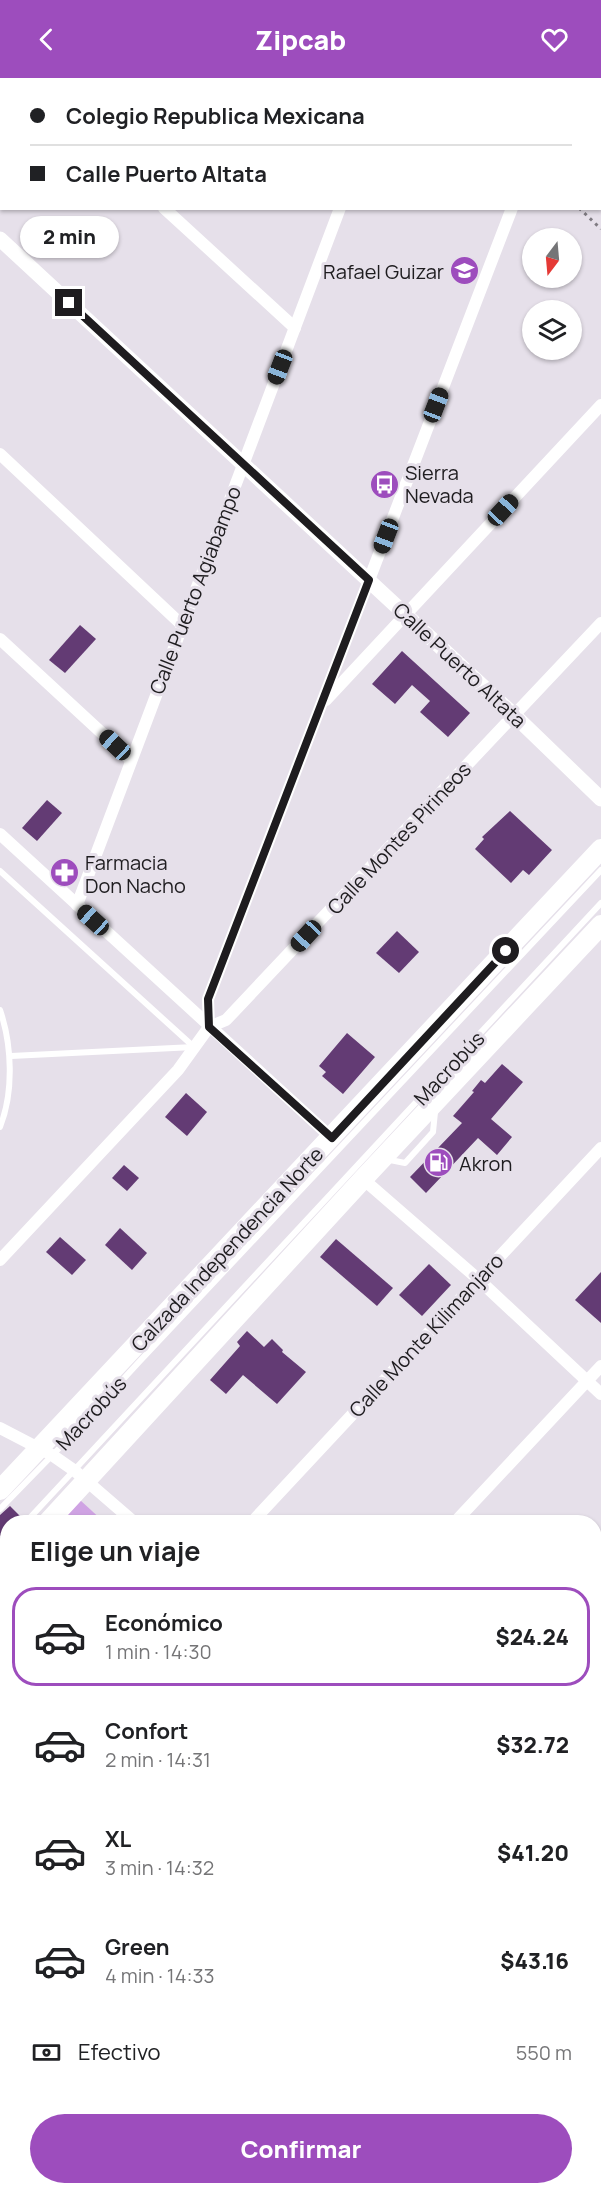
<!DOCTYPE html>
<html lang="es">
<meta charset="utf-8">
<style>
:root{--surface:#fff;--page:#f2f2f2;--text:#202124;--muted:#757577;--line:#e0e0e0;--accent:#9d4dbd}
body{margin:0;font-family:Manrope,sans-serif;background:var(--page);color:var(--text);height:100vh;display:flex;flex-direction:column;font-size:22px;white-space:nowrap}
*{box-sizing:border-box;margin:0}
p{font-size:20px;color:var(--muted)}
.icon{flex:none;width:33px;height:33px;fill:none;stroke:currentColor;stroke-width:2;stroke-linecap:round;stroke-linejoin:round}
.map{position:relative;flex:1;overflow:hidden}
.details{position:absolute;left:0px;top:1437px;width:602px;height:680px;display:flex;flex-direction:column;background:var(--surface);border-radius:24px 24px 0 0;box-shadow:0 2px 4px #0004}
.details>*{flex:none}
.hud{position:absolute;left:0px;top:0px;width:602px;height:132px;box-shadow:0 2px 4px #0004;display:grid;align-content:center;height:132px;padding:0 30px;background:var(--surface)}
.needle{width:39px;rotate:196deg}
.tools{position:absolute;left:522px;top:150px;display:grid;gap:12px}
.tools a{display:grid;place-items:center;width:60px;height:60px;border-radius:50%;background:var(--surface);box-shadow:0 2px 4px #0004;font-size:30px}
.end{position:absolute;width:27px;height:27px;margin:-14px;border:8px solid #1e1c1f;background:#fff;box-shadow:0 0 0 3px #fff}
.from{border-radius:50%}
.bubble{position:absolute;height:42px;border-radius:21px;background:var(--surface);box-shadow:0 2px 4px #0004;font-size:20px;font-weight:800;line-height:42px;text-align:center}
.car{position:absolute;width:18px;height:36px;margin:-18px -9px;border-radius:8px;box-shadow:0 0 4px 2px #0007;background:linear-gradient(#222 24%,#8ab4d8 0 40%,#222 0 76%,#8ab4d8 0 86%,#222 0)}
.hud b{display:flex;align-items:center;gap:21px;height:57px;font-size:22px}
.hud b+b{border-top:2px solid var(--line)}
.hud i{width:15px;height:15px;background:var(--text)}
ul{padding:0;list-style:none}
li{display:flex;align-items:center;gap:18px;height:99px;margin:0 12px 9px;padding:0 18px;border:3px solid transparent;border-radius:24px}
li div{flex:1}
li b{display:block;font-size:22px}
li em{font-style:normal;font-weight:800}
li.active{border-color:var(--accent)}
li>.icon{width:54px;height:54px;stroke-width:1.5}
h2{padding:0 30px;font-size:27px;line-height:72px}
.pay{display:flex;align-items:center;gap:15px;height:66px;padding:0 30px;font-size:22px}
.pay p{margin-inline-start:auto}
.button{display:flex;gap:12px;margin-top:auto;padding:12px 30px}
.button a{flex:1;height:69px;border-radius:36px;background:var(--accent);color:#fff;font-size:24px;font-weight:800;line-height:69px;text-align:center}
header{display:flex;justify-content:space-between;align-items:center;height:78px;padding:0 30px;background:var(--accent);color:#fff;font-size:27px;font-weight:800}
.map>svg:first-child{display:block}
.green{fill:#cfa3e3}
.building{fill:#633b74}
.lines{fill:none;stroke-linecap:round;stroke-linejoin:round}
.path{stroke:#7f7b82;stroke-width:3;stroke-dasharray:3 4.5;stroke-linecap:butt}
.service{stroke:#fff;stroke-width:6}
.minor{stroke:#fff;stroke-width:12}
.tertiary{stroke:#fff;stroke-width:15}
.primary{stroke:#fff;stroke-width:20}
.route{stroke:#1e1c1f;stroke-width:8}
.labels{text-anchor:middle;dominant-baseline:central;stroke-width:6;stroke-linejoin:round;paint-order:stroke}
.poi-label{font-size:20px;fill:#1e1c1f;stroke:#e6e0ea;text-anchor:start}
.street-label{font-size:20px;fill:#1e1c1f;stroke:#e6e0ea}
</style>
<header><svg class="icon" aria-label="back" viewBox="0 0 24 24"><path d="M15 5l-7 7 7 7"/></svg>Zipcab<svg class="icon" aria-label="heart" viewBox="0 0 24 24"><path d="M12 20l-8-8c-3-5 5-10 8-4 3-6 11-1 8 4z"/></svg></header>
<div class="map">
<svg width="601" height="2116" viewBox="0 0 601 2116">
<rect width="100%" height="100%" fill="#e6e0ea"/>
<g class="green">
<polygon points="80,1422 104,1444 60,1444"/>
<polygon points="7,1504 7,2012 0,2004 0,1513"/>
<polygon points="74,2109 443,2109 436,2116 80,2116"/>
</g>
<g class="building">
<polygon points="80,547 96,561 65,595 49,582"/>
<polygon points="402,573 470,635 448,659 420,634 430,623 412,607 395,626 372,606"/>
<polygon points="47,722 62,735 37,763 22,750"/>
<polygon points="510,733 552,772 529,797 523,792 511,805 475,771 484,761 482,759"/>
<polygon points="397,853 419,874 399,895 376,875"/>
<polygon points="347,955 375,979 343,1016 322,998 326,994 319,988"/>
<polygon points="502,986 523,1004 491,1041 512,1059 497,1077 478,1060 426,1115 410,1099 462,1045 453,1038 474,1014 472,1013 481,1002 485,1005"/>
<polygon points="186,1015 207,1034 187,1058 165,1039"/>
<polygon points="124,1087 139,1100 127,1113 112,1100"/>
<polygon points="120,1150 147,1175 132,1192 105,1167"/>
<polygon points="60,1159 86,1182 72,1197 46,1174"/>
<polygon points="336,1161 393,1210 377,1228 320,1179"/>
<polygon points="429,1186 451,1207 422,1238 399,1217"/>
<polygon points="601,1194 601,1245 575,1222"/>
<polygon points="247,1253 264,1269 272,1261 283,1272 282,1274 306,1294 277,1326 243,1297 226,1316 210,1302 240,1268 237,1264"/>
<polygon points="10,1428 20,1438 13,1444 8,1444 8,1451 0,1458 0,1437"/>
</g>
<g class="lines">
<g class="path">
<polyline points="600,41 601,42"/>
<polyline points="579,130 601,151"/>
</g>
<g class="service">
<polyline points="0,793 194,969"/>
<path d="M0,932c12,35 14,82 0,117"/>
<polyline points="11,978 194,969"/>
<polyline points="385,1081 405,1085 433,1054 435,1034"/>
<polyline points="0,1431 72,1357 139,1284 601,792"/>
<polyline points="26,1444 601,825"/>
<polyline points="0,1472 8,1464"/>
<polyline points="0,1622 8,1613"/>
<polyline points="0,1676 8,1668"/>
<polyline points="0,1728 8,1720"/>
<polyline points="0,1791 8,1783"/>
<polyline points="0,1856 8,1848"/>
</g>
<g class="minor">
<polyline points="22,0 23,2"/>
<polyline points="207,0 208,2"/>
<polyline points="389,2 390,0"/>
<polyline points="561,2 562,0"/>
<polyline points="164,130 295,250"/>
<polyline points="0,376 182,547"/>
<polyline points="0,561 131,682"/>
<polyline points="326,622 601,327"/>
<polyline points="0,756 332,1060"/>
<polyline points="77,827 340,130"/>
<polyline points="209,949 208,921 512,130"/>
<polyline points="363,1101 478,1201 601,1316"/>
<polyline points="0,1182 178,992 209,949 226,942 601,545"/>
<polyline points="0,1350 52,1377 75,1393 134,1444"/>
<polyline points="252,1444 601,1070"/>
<polyline points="455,1444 601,1288"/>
<polyline points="594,1518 601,1510"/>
<polyline points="594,1726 601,1719"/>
<polyline points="594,1890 601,1897"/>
<polyline points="594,1947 601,1938"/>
<polyline points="32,2116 39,2109"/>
<polyline points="459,2116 465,2109"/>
</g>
<g class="tertiary">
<polyline points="0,161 515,638 601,721"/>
<polyline points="0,2033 8,2041"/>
<polyline points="60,2109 65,2116"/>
</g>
<g class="primary">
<polyline points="0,1412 601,771"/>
<polyline points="48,1444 363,1101 601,847"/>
<polyline points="0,1498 8,1490"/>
</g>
</g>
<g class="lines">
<polyline class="route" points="69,225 369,502 208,921 209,949 332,1060 506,873"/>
</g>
<defs>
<symbol id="school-disc" viewBox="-11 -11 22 22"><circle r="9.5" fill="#9d4dbd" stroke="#e6e0ea"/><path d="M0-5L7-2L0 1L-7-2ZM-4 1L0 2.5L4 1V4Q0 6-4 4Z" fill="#fff"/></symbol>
<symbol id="bus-disc" viewBox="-11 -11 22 22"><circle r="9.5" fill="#9d4dbd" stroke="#e6e0ea"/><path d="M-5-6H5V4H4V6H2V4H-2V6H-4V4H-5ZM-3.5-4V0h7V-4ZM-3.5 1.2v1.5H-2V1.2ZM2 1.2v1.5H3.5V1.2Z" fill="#fff"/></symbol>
<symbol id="pharmacy-disc" viewBox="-11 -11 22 22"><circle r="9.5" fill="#9d4dbd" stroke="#e6e0ea"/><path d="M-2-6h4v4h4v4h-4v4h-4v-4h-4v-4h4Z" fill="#fff"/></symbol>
<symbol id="fuel-disc" viewBox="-11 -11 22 22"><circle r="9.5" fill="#9d4dbd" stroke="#e6e0ea"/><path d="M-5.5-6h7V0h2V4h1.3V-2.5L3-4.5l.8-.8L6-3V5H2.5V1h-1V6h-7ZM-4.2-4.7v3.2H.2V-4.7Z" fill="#fff"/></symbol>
</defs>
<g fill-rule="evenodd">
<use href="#school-disc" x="448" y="176" width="33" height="33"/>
<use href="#bus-disc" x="368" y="390" width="33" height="33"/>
<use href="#pharmacy-disc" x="48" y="778" width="33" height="33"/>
<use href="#fuel-disc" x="422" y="1068" width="33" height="33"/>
</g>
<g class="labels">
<g class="poi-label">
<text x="444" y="193" text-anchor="end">Rafael Guizar</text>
<text x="405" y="394">Sierra<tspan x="405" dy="23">Nevada</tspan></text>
<text x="85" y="784">Farmacia<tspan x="85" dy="23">Don Nacho</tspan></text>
<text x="459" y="1085">Akron</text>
</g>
<g class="street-label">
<text transform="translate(195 512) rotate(-69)">Calle Puerto Agiabampo</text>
<text transform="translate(460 587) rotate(43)">Calle Puerto Altata</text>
<text transform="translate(399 760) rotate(-47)">Calle Montes Pirineos</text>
<text transform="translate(449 990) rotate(-47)">Macrobús</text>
<text transform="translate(227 1171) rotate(-47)">Calzada Independencia Norte</text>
<text transform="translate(426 1257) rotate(-47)">Calle Monte Kilimanjaro</text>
<text transform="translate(91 1335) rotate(-47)">Macrobús</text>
</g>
</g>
</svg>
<div class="tools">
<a><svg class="needle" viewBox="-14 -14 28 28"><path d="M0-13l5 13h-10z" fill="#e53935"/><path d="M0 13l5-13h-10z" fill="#757577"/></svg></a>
<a><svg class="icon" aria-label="layers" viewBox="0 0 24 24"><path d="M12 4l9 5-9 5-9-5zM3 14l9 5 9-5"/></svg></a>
</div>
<i class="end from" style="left:506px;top:873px"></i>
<i class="end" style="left:69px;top:225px"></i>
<div class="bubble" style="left:20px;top:138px;width:99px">2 min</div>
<i class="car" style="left:280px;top:289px;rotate:201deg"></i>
<i class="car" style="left:436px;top:327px;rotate:21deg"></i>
<i class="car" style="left:503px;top:432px;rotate:43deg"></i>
<i class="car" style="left:386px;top:458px;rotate:201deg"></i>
<i class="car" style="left:115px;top:667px;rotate:313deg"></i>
<i class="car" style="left:93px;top:842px;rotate:312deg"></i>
<i class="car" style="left:306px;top:858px;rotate:223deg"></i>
<div class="hud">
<b><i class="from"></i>Colegio Republica Mexicana</b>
<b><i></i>Calle Puerto Altata</b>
</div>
<section class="details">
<h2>Elige un viaje</h2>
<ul>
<li class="active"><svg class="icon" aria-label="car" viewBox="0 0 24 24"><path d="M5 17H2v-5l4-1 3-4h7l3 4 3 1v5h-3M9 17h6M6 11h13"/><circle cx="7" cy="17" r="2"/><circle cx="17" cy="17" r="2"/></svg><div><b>Económico</b><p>1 min · 14:30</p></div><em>$24.24</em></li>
<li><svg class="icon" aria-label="car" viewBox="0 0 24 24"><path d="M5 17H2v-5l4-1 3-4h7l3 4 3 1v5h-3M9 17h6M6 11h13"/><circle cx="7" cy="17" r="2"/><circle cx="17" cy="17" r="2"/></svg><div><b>Confort</b><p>2 min · 14:31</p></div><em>$32.72</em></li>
<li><svg class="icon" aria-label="car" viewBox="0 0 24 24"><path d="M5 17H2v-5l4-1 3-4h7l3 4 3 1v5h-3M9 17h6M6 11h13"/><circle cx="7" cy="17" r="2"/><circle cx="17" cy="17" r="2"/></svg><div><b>XL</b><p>3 min · 14:32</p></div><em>$41.20</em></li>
<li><svg class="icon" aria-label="car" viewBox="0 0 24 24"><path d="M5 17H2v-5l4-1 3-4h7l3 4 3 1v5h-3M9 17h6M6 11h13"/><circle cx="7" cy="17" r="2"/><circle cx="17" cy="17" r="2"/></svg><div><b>Green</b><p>4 min · 14:33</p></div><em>$43.16</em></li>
</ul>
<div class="pay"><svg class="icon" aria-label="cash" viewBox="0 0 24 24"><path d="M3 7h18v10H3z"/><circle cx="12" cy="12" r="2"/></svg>Efectivo<p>550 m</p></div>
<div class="button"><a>Confirmar</a></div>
</section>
</div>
